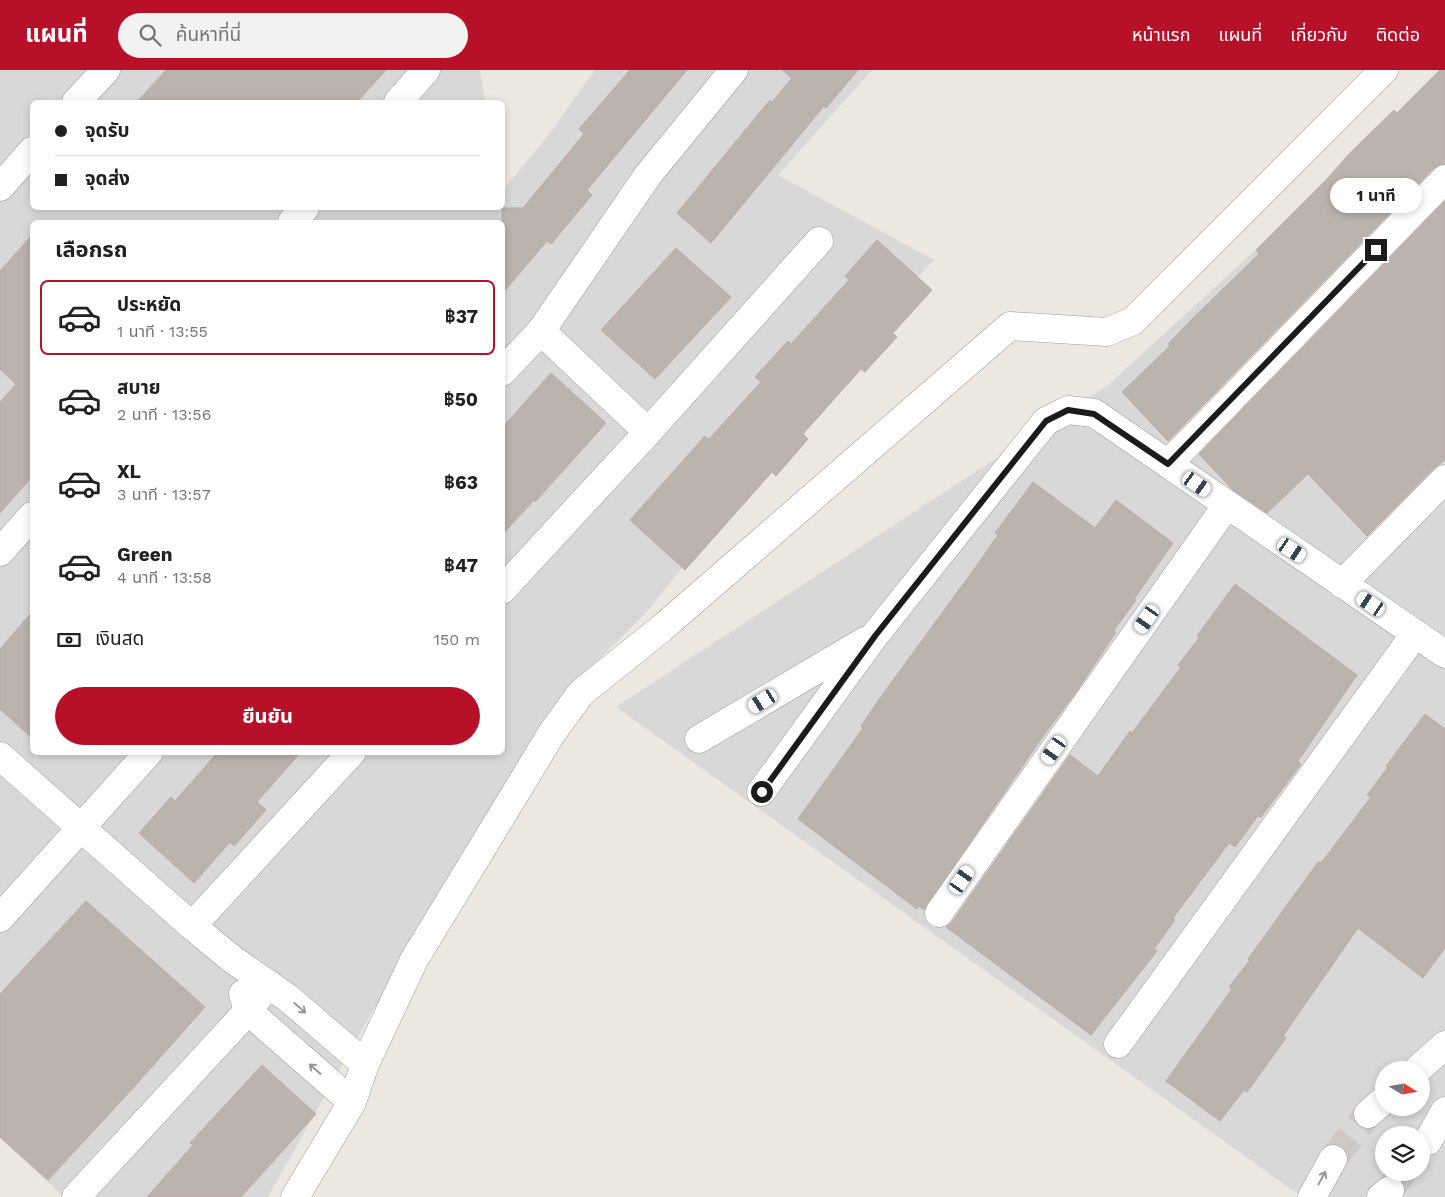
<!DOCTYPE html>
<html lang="th">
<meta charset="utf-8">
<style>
:root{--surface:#fff;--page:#f2f2f2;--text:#202124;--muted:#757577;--line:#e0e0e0;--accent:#b61129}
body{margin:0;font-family:"Work Sans","Noto Sans Thai",sans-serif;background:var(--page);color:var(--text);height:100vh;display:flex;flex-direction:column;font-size:19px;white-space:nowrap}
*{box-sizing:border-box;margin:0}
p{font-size:16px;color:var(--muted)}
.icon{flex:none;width:28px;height:28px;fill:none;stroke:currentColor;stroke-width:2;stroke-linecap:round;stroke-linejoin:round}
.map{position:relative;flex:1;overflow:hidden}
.panel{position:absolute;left:30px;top:150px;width:475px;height:535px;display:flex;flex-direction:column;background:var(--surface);border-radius:8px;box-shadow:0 2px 8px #0003}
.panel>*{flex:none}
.banner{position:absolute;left:30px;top:30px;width:475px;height:110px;border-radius:8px;box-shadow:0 2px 8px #0003;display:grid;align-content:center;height:110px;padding:0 25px;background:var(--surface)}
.needle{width:32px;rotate:101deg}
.tools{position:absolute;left:1375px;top:991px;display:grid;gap:10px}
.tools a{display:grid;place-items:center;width:55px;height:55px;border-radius:50%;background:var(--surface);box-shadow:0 2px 8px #0003;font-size:25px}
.end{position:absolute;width:22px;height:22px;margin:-11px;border:6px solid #1b1b1b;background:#fff;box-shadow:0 0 0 2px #fff}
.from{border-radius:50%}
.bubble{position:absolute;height:35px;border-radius:18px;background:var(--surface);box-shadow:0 2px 8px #0003;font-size:16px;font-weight:700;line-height:35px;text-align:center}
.car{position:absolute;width:15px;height:30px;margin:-15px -8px;border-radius:6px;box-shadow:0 0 4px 1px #0007;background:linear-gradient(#fff 24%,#345 0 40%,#fff 0 76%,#345 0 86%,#fff 0)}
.banner b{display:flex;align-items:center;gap:18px;height:48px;font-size:19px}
.banner b+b{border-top:1px solid var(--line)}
.banner i{width:12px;height:12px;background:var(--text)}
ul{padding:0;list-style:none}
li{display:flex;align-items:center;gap:15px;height:75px;margin:0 10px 8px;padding:0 15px;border:2px solid transparent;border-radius:8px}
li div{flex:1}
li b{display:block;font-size:19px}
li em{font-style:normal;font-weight:700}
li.active{border-color:var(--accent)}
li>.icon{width:45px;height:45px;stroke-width:1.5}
h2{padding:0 25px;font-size:22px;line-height:60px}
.pay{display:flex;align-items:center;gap:12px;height:55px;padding:0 25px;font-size:19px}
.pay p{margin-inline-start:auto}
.action{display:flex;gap:10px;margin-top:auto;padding:10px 25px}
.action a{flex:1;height:58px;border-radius:30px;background:var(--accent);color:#fff;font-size:20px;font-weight:700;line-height:58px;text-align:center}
header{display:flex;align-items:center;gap:30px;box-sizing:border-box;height:70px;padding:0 25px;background:var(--accent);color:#fff}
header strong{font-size:24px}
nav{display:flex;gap:28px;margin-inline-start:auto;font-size:18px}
.search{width:350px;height:45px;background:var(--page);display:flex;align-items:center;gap:12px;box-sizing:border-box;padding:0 18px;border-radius:28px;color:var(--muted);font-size:19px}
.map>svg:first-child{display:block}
.residential{fill:#d9d8d8;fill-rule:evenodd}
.building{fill:#bcb2ae;stroke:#bcaca5}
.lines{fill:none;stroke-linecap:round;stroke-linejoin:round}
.street-tunnel{stroke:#cdc8c3;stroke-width:28;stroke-dasharray:28 14;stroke-linecap:butt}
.street-casing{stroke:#9c9c9c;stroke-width:29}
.street{stroke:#fff;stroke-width:28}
.oneway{stroke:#989898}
.route{stroke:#1b1b1b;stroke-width:6}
</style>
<header>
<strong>แผนที่</strong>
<div class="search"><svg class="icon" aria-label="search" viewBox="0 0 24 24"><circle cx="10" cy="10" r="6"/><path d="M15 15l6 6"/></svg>ค้นหาที่นี่</div>
<nav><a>หน้าแรก</a><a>แผนที่</a><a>เกี่ยวกับ</a><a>ติดต่อ</a></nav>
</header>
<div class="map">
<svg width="1445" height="1127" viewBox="0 0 1445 1127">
<rect width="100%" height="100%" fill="#ece7e1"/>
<g class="residential">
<path d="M0,0h480l5,32h-453v106h470l1,-18 44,-53 48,-67h277l-94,105 156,85 -30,32 -258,321 -83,82 -195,324 -100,178h-204l-64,-59zM32,152h470v530h-470z"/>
<path d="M1445,0v1127h-143l-686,-490 492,-322 210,-192zM1384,1000h37v38h-37zM1384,1065h37v37h-37z"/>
</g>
<g class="building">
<polygon points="166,0 386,0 357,32 137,32"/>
<polygon points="630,0 687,0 587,120 592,125 551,174 547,171 502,224 502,138 523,138 584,64 579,59"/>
<polygon points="782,0 858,0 826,38 824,36 711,173 677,143 770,30 772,32 792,8"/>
<polygon points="1440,0 1445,0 1445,94 1434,98 1168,371 1122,322 1170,276 1168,274 1192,249 1259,184 1256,180 1326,110 1349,84 1394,40 1397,43"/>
<polygon points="1445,131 1445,390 1434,398 1367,466 1308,404 1267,443 1233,420 1199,384"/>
<polygon points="32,165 32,407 0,443 0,332 16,314 0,299 0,201"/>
<polygon points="877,170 932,220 893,263 897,267 865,302 861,299 803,364 808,369 776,406 772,402 685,500 630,450 705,366 709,369 761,312 755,307 788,271 791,274 849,210 845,206"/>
<polygon points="676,178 731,227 655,309 601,260"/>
<polygon points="551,303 606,353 535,432 534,430 502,465 502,358"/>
<polygon points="1033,412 1095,458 1116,430 1173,473 1134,529 1136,530 1114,560 1116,562 1076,622 1043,666 924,840 919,836 917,839 798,749 863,658 861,656 880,628 977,495 998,465 995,463"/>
<polygon points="1235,514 1357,605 1298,691 1301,694 1261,747 1258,746 1235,777 1229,773 1173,848 1175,850 1154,879 1157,881 1091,965 946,857 952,852 1070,685 1098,706 1130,661 1132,663 1181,597 1178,595 1199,568 1197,566"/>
<polygon points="32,542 32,668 0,639 0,579"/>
<polygon points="1425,644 1445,659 1445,878 1423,908 1358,858 1283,966 1286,968 1247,1022 1244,1020 1220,1051 1166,1011 1232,919 1229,917 1250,890 1248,889 1318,792 1321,793 1371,727 1367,725 1388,697 1386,696"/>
<polygon points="218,682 301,682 257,732 266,740 234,776 230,772 194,813 139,763 171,727 175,731"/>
<polygon points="86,831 205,937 134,1017 48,1110 0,1067 0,924"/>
<polygon points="262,995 316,1044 241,1127 147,1127 193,1075 190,1073"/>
</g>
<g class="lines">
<g class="street-tunnel">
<polyline points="1333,1089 1368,1044"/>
<polyline points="1390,1120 1403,1102"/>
</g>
<defs>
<g id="street">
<polyline points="76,32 106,0"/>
<polyline points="398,32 426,0"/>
<polyline points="0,117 32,81"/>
<polyline points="292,152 305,138"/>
<polyline points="541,261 648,362"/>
<polyline points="502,302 541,261 648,105 734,0"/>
<polyline points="1168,394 1445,109"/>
<polyline points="0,482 32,446"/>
<polyline points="1342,514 1445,409"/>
<polyline points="502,520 648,362 819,171"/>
<polyline points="699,669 865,571"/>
<polyline points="0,686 192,856 232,889 288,928 365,994"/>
<polyline points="761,722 875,565 1046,351 1068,340 1094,343 1445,584"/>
<polyline points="939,843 1227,435"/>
<polyline points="0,848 149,682"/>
<polyline points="192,856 352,682"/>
<polyline points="243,924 248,941 352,1032"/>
<polyline points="1118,974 1415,564"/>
<polyline points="1417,1000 1445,975"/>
<polyline points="1368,1044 1384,1030"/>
<polyline points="1428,1071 1445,1041"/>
<polyline points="76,1127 248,941 269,914"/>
<polyline points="295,1127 352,1032 365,994 414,890 552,663 581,623 662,558 1010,256 1107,262 1133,251 1384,0"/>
<polyline points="1312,1127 1333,1089"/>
<polyline points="1381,1127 1390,1120"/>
</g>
</defs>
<use href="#street" class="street-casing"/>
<use href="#street" class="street"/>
</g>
<defs><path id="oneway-shaft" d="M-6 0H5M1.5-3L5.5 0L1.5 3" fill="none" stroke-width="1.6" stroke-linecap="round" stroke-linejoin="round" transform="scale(1.25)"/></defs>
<g class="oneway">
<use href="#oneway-shaft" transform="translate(300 938) rotate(41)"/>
<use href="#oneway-shaft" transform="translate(315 999) rotate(-139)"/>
<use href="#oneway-shaft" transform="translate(1322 1108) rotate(-61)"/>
</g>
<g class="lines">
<polyline class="route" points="762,722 875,566 1046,351 1068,340 1094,344 1168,394 1376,180"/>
</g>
</svg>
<div class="tools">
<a><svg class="needle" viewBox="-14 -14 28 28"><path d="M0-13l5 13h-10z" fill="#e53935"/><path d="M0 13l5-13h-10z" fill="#757577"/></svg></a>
<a><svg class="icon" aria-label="layers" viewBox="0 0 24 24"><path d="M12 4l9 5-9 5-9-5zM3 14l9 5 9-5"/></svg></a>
</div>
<i class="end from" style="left:762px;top:722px"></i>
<i class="end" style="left:1376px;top:180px"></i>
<div class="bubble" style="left:1330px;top:108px;width:92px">1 นาที</div>
<i class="car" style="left:1197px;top:414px;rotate:125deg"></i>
<i class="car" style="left:1292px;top:480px;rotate:124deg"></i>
<i class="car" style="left:1371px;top:534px;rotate:304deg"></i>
<i class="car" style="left:1147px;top:549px;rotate:215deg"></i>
<i class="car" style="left:763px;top:631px;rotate:239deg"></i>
<i class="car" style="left:1054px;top:680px;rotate:215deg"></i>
<i class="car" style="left:962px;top:810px;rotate:35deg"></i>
<div class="banner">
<b><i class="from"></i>จุดรับ</b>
<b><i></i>จุดส่ง</b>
</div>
<section class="panel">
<h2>เลือกรถ</h2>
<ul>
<li class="active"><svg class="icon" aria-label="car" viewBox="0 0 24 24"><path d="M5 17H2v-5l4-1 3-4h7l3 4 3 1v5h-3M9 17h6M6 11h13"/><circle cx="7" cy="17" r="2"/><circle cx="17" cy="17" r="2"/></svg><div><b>ประหยัด</b><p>1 นาที · 13:55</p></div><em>฿37</em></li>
<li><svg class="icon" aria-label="car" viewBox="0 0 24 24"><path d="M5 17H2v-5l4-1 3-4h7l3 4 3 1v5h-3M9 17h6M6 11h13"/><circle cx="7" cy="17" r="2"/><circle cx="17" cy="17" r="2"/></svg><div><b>สบาย</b><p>2 นาที · 13:56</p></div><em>฿50</em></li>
<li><svg class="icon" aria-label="car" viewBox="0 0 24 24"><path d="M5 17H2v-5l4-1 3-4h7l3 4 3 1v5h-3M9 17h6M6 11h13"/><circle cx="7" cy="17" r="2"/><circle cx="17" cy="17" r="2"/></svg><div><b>XL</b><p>3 นาที · 13:57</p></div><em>฿63</em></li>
<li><svg class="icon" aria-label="car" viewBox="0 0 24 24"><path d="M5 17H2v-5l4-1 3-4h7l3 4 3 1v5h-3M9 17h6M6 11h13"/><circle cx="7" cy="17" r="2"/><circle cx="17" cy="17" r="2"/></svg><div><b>Green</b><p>4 นาที · 13:58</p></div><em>฿47</em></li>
</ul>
<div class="pay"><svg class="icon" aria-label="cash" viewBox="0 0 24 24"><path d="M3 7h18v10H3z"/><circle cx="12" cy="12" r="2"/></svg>เงินสด<p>150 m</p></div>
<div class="action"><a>ยืนยัน</a></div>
</section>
</div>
